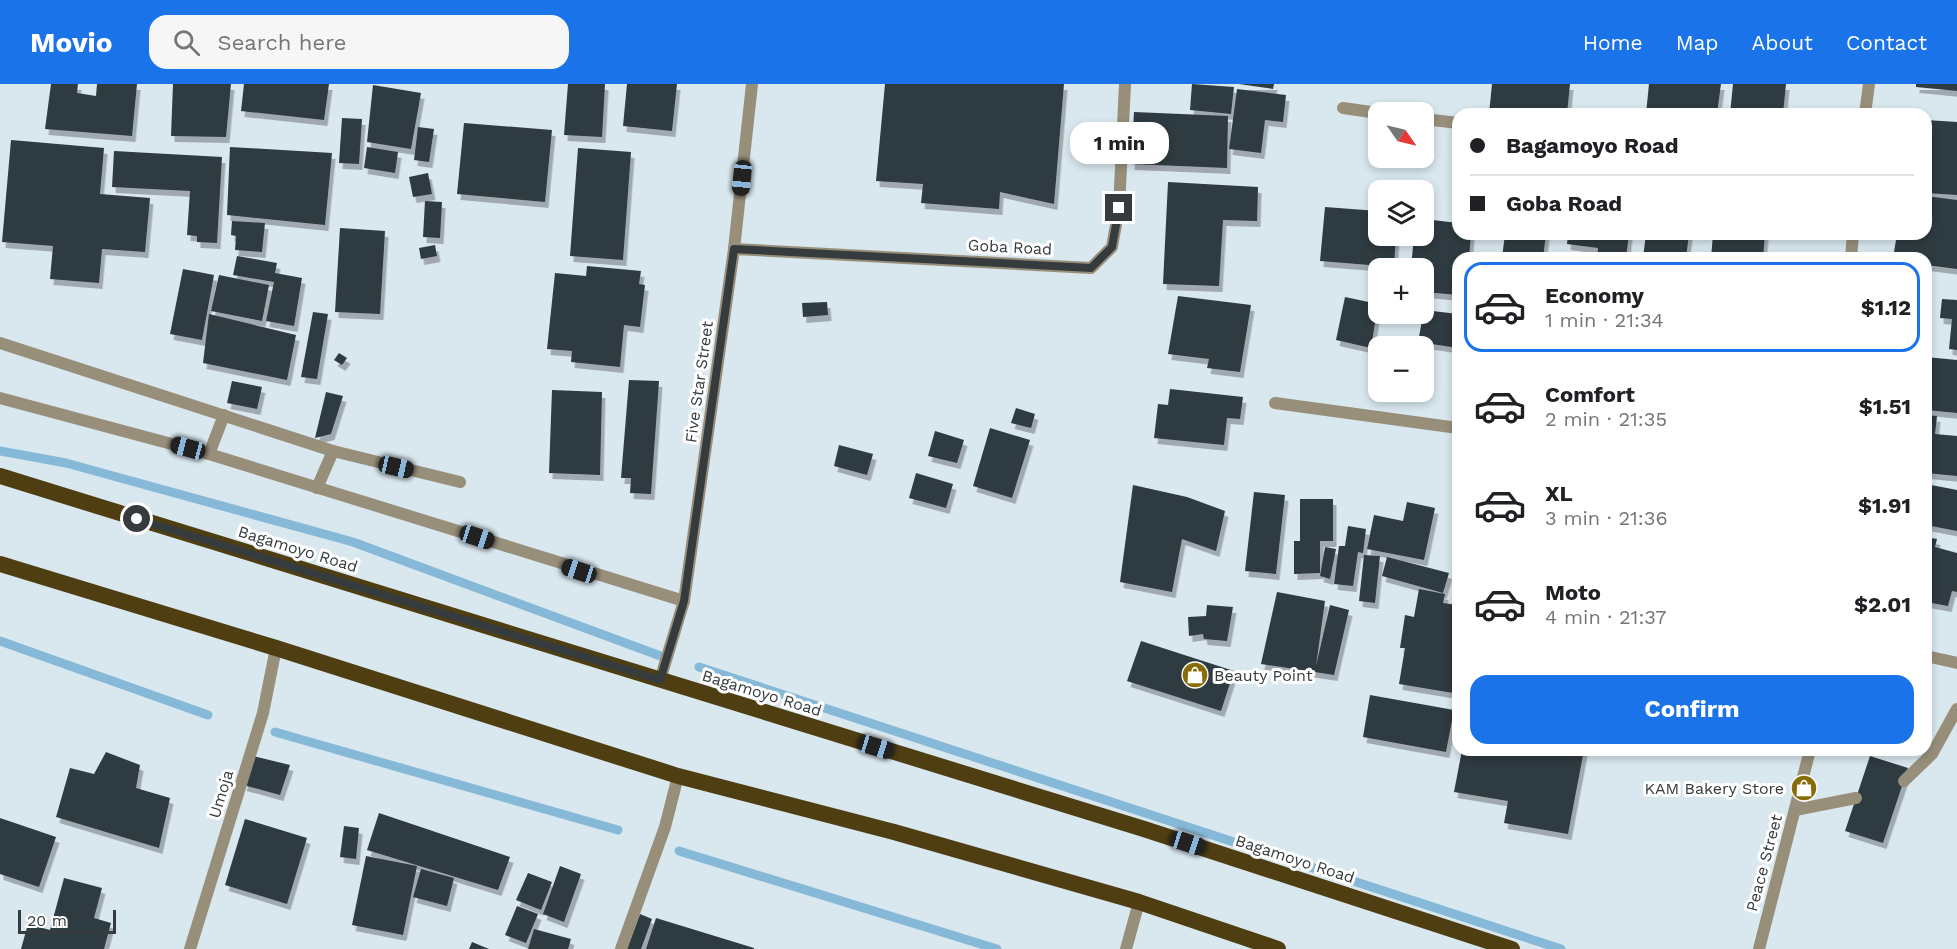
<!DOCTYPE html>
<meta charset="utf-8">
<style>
:root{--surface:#fff;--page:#f6f6f6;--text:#202124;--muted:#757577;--line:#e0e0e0;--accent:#1a73e8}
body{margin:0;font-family:"Work Sans",sans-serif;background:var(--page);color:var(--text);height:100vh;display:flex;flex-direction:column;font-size:22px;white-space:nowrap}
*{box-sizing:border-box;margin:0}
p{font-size:20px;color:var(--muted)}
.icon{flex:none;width:33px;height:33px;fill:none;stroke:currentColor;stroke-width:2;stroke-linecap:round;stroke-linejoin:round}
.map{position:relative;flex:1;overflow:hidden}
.sheet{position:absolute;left:1452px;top:168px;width:480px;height:504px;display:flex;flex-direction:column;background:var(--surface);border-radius:18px;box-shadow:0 3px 9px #0003}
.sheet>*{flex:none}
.top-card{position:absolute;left:1452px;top:24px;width:480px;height:132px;border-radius:18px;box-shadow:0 3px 9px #0003;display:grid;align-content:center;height:132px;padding:0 18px;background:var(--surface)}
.needle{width:39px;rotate:124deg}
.buttons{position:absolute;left:1368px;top:18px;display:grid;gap:12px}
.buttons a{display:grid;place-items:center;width:66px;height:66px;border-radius:12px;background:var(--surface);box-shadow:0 3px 9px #0003;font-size:30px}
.scale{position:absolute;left:18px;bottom:15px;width:98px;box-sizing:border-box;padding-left:6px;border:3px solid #363b3e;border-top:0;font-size:16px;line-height:21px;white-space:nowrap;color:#363b3e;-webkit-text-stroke:4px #fff;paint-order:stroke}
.end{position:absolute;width:27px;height:27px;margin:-14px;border:8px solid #363b3e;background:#fff;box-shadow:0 0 0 3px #fff}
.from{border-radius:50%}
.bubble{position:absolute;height:42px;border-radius:18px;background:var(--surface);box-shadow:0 3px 9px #0003;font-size:20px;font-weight:700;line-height:42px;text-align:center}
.car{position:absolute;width:18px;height:36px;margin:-18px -9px;border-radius:8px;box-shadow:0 0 4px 2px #0007;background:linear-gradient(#222 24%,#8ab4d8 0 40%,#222 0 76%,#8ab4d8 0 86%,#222 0)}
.top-card b{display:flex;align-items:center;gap:21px;height:57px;font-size:22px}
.top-card b+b{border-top:2px solid var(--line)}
.top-card i{width:15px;height:15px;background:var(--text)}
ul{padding:10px 0 0;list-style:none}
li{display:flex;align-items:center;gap:18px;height:90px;margin:0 12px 9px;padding:0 6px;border:3px solid transparent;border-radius:18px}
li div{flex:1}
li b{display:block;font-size:22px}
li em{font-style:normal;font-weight:700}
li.current{border-color:var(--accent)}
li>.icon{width:54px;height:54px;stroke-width:1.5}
.cta{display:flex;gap:12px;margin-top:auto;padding:12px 18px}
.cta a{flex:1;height:69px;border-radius:18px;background:var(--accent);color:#fff;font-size:24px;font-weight:700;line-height:69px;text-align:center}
header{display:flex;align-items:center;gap:36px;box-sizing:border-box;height:84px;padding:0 30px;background:var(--accent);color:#fff}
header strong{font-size:28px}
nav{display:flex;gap:33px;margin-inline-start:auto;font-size:21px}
.search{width:420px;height:54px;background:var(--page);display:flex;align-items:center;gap:15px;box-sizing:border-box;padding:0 21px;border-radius:18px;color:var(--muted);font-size:22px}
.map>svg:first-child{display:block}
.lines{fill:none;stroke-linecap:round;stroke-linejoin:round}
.stream{stroke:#86b9d7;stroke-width:9}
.building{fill:#2f3a40;filter:url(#shadow)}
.service{stroke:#988f7b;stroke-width:12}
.minor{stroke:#988f7b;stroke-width:12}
.tertiary{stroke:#988f7b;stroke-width:12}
.trunk{stroke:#4e3e12;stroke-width:16}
.route{stroke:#363b3e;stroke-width:8}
.labels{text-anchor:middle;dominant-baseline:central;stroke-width:6;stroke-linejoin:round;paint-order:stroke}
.street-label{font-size:16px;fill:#363b3e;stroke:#fff}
.poi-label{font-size:16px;fill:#363b3e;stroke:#fff;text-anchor:start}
</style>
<header>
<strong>Movio</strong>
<div class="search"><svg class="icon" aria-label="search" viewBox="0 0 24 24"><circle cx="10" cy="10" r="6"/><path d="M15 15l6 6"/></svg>Search here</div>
<nav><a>Home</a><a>Map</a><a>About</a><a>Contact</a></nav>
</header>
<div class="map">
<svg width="1957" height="865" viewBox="0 0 1957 865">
<defs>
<filter id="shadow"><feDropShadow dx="3.5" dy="6" stdDeviation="0" flood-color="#0004"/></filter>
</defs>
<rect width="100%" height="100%" fill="#d9e7ef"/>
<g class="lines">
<g class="stream">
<polyline points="0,367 66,379 353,458 666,574"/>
<polyline points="0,557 208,631"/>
<polyline points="699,583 1561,865"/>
<polyline points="275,648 618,746"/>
<polyline points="679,767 997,865"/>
</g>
</g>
<g class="building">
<polygon points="51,0 78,0 77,9 96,12 97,0 137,0 132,52 45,45"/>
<polygon points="173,0 231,0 226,53 171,52"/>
<polygon points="244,0 329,0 324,36 241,27"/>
<polygon points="568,0 605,0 602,53 564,51"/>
<polygon points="627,0 677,0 672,47 623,42"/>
<polygon points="885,0 1064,0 1054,120 1000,108 999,125 921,119 923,100 876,97"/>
<polygon points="1192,0 1234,3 1231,30 1190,26"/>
<polygon points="1239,0 1274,0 1273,5"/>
<polygon points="1492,0 1570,0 1567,30 1489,30"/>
<polygon points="1649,0 1721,0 1717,30 1646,30"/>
<polygon points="1733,0 1786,0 1783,30 1730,30"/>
<polygon points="1916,0 1957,0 1957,7 1916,3"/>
<polygon points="373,1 421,9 411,65 367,58"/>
<polygon points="1237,5 1286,11 1283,38 1265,36 1261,69 1229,65"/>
<polygon points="1134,28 1228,32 1227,84 1131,80"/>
<polygon points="342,34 362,35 359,80 339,79"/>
<polygon points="1926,36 1957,38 1957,111 1926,109"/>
<polygon points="464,39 552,46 545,118 457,110"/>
<polygon points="418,43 434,45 429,78 414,76"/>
<polygon points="11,56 104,64 100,110 150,114 145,168 102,165 99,199 50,195 53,162 2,158"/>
<polygon points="230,63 332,69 325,141 227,131"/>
<polygon points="367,63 398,68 395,89 364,84"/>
<polygon points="578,64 631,68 623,176 570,172"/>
<polygon points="114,67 222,73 217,159 197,158 197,152 187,151 190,107 112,103"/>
<polygon points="428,89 432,110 413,113 409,93"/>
<polygon points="1168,98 1258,103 1257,137 1223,136 1219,202 1163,200"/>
<polygon points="1926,112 1957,116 1957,185 1926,181 1926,174 1893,174 1897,150 1926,150"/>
<polygon points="425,117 442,118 440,154 423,153"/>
<polygon points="1325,123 1378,127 1378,152 1396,152 1394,183 1320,177"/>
<polygon points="1424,135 1458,139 1458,150 1471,150 1469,174 1458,174 1458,211 1424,208 1424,184 1411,184 1414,152 1424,152"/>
<polygon points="232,137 265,139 262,168 235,166 236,152 231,151"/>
<polygon points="340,144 385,147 380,230 335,228"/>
<polygon points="1505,150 1546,150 1543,174 1502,174"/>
<polygon points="1568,150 1629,150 1626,174 1597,174 1598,164 1567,160"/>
<polygon points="1646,150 1689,150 1686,174 1643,174"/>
<polygon points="1713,150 1765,150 1763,174 1711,174"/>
<polygon points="435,161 437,172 421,175 419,164"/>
<polygon points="237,172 277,179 275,189 302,194 294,242 266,237 274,198 233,191"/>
<polygon points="587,182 641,187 639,200 645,201 640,243 624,241 620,283 571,278 572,267 547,265 555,189 586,192"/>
<polygon points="183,185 214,191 202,256 170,250"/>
<polygon points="219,191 269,201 262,237 211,227"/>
<polygon points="1178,212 1251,221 1240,288 1207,284 1209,275 1168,270"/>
<polygon points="1345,213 1378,220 1371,264 1336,256"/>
<polygon points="1942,215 1957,216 1957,266 1949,265 1952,235 1940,234"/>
<polygon points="827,218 828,231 803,233 802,219"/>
<polygon points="1424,226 1458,230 1458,264 1418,258"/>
<polygon points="313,228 328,230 317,295 301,293"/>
<polygon points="209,230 296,251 287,296 203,279"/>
<polygon points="339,269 347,274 342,281 334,276"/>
<polygon points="1926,273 1957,276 1957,329 1926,326"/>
<polygon points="629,296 659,297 651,410 630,409 631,394 621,394"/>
<polygon points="232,297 262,303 257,325 227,319"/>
<polygon points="1170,305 1243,313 1240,335 1227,334 1224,361 1154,354 1158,320 1168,321"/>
<polygon points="552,306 602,308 600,391 549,389"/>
<polygon points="326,308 343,312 331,350 315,354"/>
<polygon points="1016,324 1035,330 1031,344 1011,339"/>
<polygon points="1926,331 1937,332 1935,350 1957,352 1957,392 1926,389"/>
<polygon points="990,344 1030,356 1012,414 973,402"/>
<polygon points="935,347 964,356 957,379 928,372"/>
<polygon points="839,361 873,370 867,391 834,382"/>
<polygon points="916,389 953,400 946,424 909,414"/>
<polygon points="1926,400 1957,406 1957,447 1926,441"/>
<polygon points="1133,401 1187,413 1225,427 1216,467 1182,455 1172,508 1120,498"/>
<polygon points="1254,408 1285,411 1276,490 1245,487"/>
<polygon points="1300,415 1333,415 1333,457 1320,457 1320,489 1294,490 1294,457 1300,457"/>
<polygon points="1407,418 1435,424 1424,476 1367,465 1374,431 1403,437"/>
<polygon points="1348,442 1366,445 1363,469 1358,468 1353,502 1334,500 1339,462 1345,462"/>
<polygon points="1926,453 1937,455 1935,463 1957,469 1957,508 1952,507 1948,522 1926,518"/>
<polygon points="1325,463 1336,465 1330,495 1320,492"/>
<polygon points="1364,471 1380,472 1375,519 1359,517"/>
<polygon points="1387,473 1449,489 1443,509 1382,492"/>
<polygon points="1419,505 1445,510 1443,519 1458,521 1458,578 1453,609 1399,600 1405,564 1400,564 1405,531 1414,533"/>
<polygon points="1277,508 1325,517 1316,582 1330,521 1349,526 1334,591 1261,580"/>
<polygon points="1207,521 1233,523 1227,557 1204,555 1203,550 1189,552 1188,533 1206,532"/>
<polygon points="1141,557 1234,587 1221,627 1127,597"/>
<polygon points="1370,611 1454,626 1446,668 1363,653"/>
<polygon points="1462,666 1584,666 1568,750 1504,739 1508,717 1454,708"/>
<polygon points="106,668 140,681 136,704 170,714 159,764 56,733 70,684 94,690"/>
<polygon points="253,672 290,681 280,711 243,701"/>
<polygon points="1870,672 1908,684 1883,759 1845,747"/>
<polygon points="379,729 510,773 498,806 367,766"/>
<polygon points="0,734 56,753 39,803 0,790"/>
<polygon points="245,735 307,754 287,820 225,801"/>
<polygon points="344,742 359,744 356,775 340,773"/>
<polygon points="366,772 417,782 403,851 352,841"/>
<polygon points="560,782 581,790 564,838 543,830"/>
<polygon points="421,785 454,794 447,822 413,813"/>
<polygon points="528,789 552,798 541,826 516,816"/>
<polygon points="64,794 102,804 94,834 111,839 104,865 21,865 28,840 50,846"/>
<polygon points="517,822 538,830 526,859 505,851"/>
<polygon points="640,830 652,835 641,865 627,865"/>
<polygon points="656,834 754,864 754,865 646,865"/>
<polygon points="534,845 571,855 568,865 528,865"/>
<polygon points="472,858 489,865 469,865"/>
</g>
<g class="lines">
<g class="service">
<polyline points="0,259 333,367 460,398"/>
<polyline points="209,370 224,331"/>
<polyline points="317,404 333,367"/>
<polyline points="1904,697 1932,670 1957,625"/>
<polyline points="1795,726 1856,714"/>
</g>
<g class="minor">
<polyline points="1343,24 1378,29"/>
<polyline points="1424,35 1458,39"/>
<polyline points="734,165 1091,184 1112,163 1119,124 1125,0"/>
<polyline points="0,314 209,370 684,517"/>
<polyline points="1275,319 1458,344"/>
<polyline points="1926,572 1957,579"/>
<polyline points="660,596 684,517 734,165 752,0"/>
<polyline points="190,865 263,629 276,564"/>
<polyline points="621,865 665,743 678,692"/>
<polyline points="1126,865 1139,818"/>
</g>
<g class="tertiary">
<polyline points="1865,30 1869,0"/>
<polyline points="1851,174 1853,150"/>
<polyline points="1759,865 1810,666"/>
</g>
<g class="trunk">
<polyline points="0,392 1144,745 1512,865"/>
<polyline points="0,480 276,564 678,692 894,748 1139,818 1278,865"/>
</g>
</g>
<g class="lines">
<polyline class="route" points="137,435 660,596 684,517 734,165 1091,184 1112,163 1119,124"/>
</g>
<defs>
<symbol id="shop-disc" viewBox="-11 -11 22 22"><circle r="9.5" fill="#896b09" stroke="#fff"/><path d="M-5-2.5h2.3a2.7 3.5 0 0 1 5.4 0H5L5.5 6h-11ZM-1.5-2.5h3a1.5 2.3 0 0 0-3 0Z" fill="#fff"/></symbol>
</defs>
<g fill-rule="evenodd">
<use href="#shop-disc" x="1180" y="576" width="30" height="30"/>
<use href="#shop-disc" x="1789" y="689" width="30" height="30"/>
</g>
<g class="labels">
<g class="street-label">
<text transform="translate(1010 163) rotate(3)">Goba Road</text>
<text transform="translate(699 298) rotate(-82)">Five Star Street</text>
<text transform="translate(298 465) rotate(17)">Bagamoyo Road</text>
<text transform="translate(762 609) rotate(17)">Bagamoyo Road</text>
<text transform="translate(221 710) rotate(-73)">Umoja</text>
<text transform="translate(1295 775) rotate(18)">Bagamoyo Road</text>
<text transform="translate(1764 779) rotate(-75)">Peace Street</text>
</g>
<g class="poi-label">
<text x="1214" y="591">Beauty Point</text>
<text x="1784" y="704" text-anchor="end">KAM Bakery Store</text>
</g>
</g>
</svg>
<div class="buttons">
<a><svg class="needle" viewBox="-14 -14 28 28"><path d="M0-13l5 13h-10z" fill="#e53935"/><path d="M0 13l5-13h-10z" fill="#757577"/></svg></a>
<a><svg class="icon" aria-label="layers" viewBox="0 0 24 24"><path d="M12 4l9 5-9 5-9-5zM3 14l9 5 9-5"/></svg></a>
<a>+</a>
<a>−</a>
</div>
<div class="scale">20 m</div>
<i class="end from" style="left:137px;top:435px"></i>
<i class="end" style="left:1119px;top:124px"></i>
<div class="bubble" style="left:1070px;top:38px;width:99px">1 min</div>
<i class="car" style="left:742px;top:94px;rotate:186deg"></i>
<i class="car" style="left:188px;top:364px;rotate:285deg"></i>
<i class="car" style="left:396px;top:383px;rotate:103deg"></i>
<i class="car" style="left:477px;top:453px;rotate:108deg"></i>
<i class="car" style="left:579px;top:487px;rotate:288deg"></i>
<i class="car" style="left:876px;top:663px;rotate:107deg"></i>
<i class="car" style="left:1188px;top:759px;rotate:108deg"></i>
<div class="top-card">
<b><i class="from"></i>Bagamoyo Road</b>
<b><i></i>Goba Road</b>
</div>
<section class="sheet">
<ul>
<li class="current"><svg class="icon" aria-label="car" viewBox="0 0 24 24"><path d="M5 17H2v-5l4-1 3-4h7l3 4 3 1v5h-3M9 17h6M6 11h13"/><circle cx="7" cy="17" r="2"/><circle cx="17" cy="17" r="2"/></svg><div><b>Economy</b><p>1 min · 21:34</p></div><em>$1.12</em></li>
<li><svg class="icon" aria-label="car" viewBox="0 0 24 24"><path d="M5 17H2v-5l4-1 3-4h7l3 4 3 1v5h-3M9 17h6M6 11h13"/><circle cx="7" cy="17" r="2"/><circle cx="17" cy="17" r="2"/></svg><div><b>Comfort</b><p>2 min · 21:35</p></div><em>$1.51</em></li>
<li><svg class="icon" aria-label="car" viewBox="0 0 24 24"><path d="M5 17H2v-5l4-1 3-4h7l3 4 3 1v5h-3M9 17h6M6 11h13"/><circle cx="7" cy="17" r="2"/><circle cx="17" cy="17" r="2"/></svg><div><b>XL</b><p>3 min · 21:36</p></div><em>$1.91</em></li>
<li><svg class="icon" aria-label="car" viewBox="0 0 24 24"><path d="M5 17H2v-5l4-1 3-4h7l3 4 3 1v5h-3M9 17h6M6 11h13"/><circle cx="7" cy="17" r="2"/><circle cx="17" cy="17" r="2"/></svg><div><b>Moto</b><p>4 min · 21:37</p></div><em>$2.01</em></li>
</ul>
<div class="cta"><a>Confirm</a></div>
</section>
</div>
